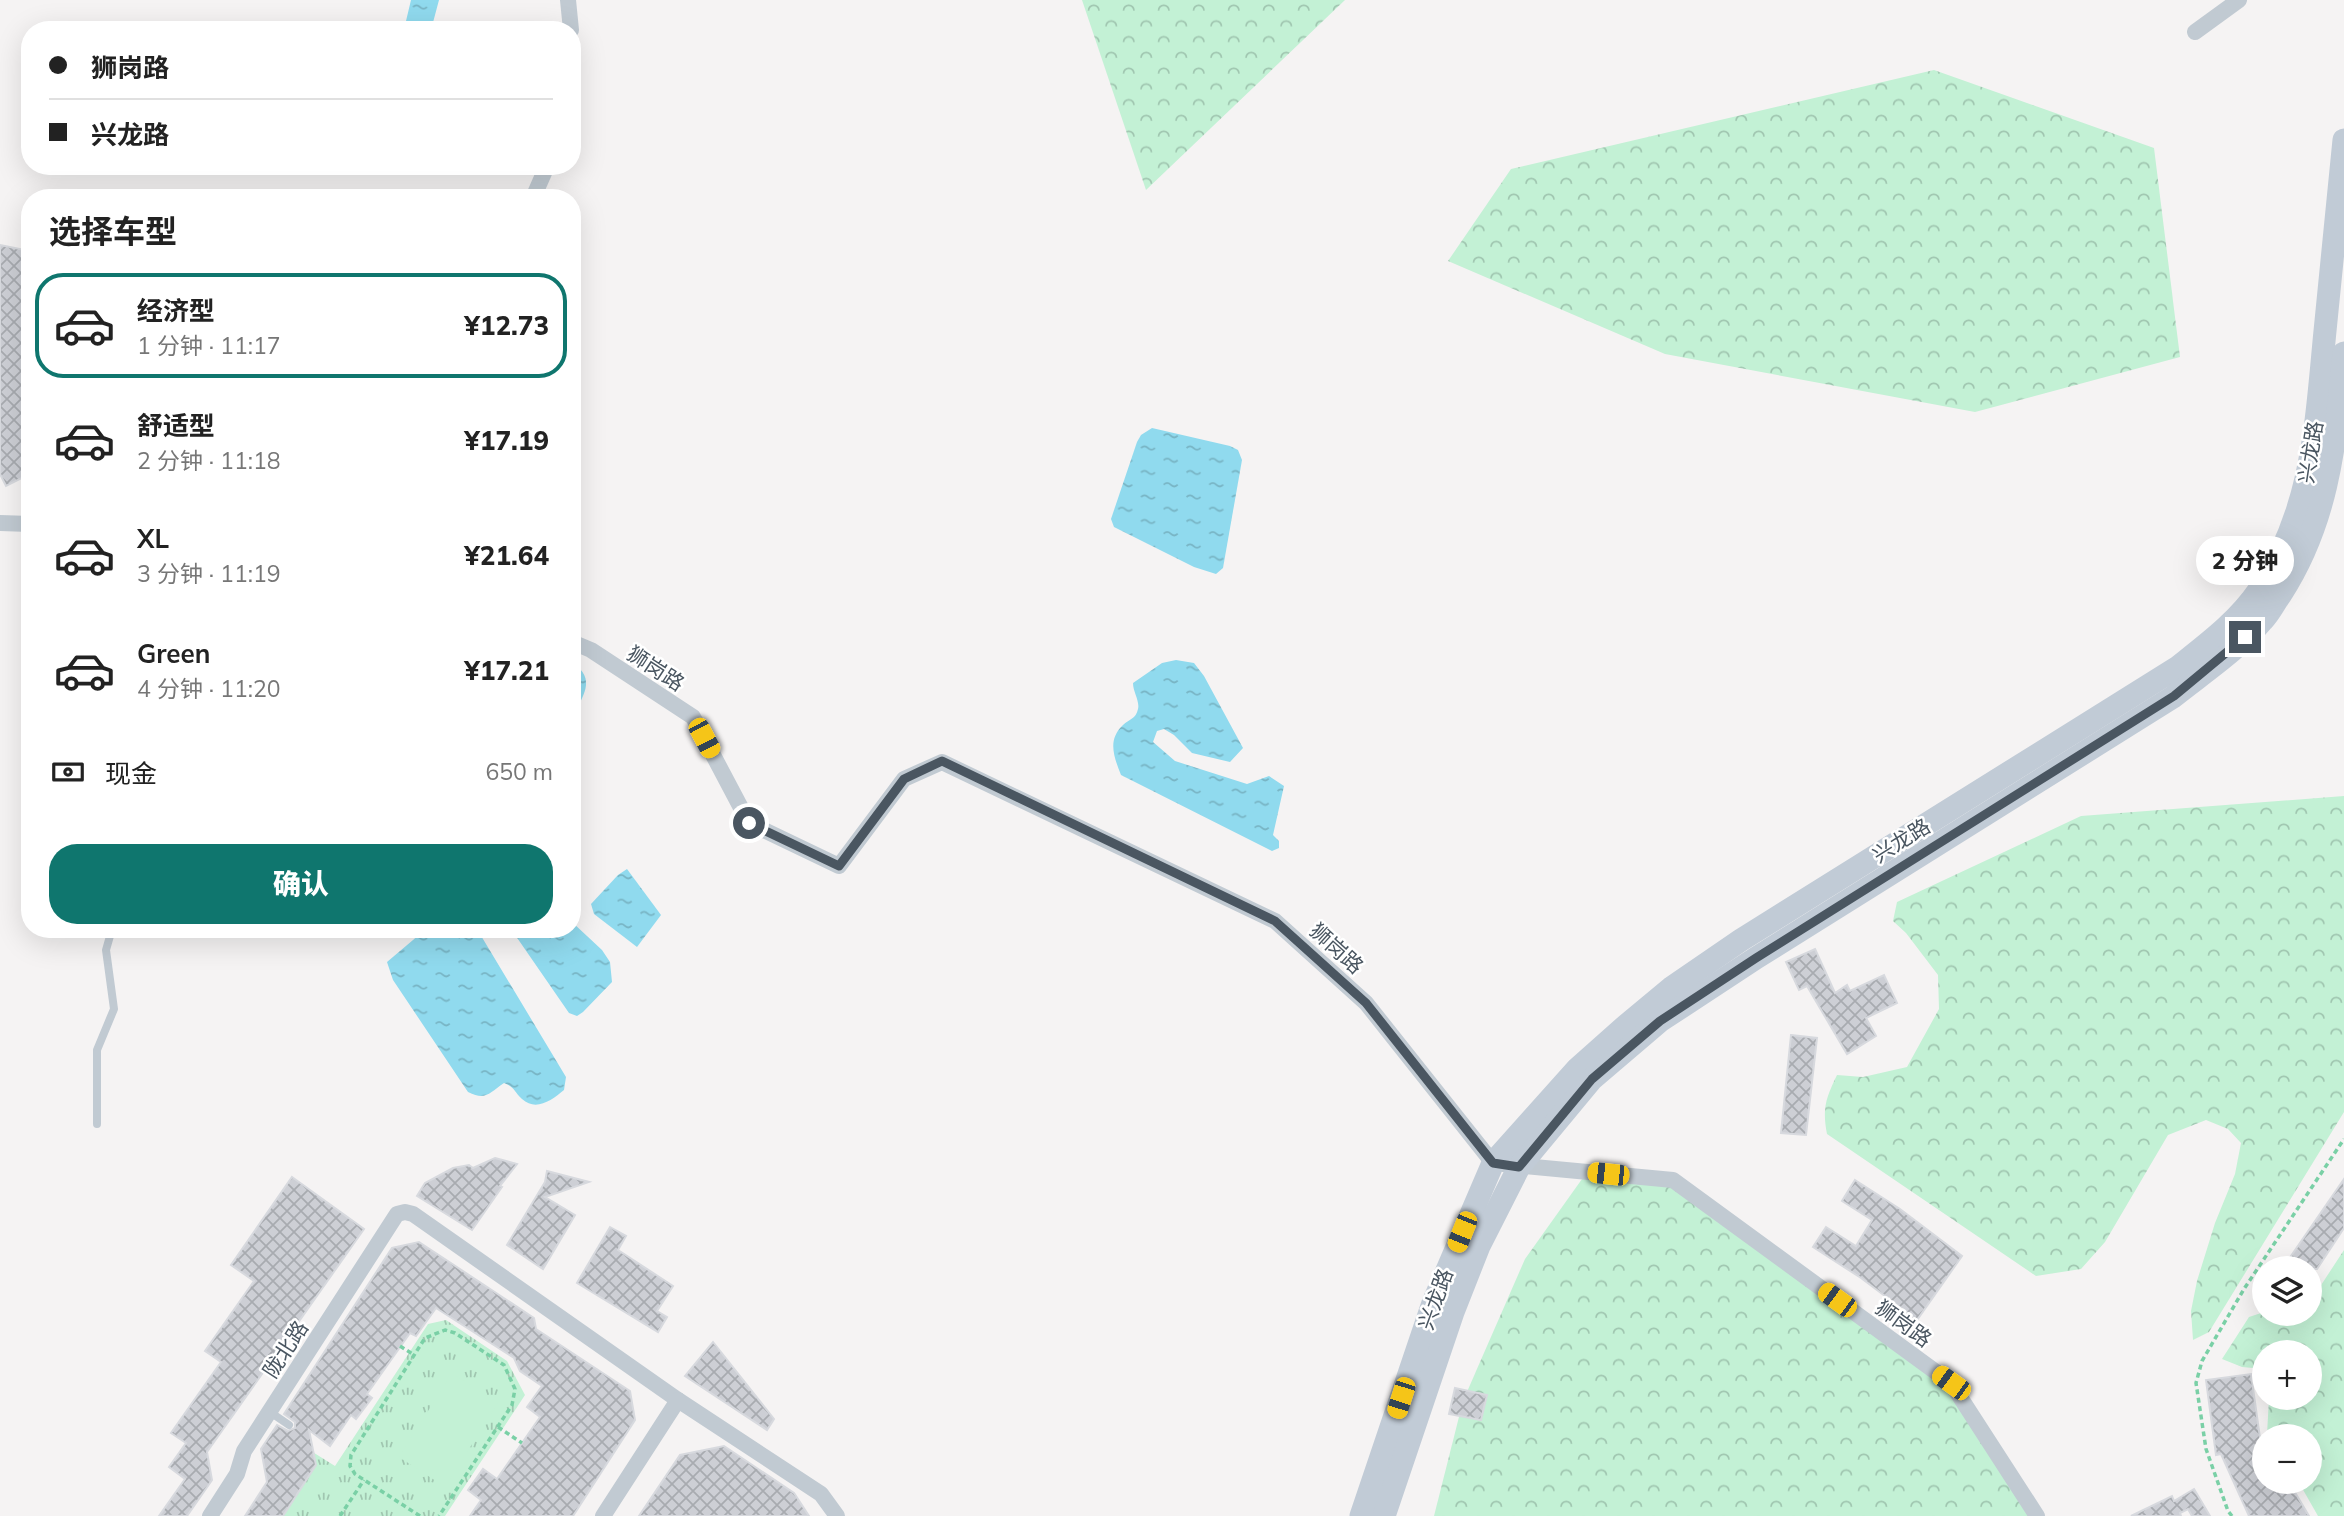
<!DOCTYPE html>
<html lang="zh">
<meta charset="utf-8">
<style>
:root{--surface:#fff;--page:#f6f6f6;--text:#222;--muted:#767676;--line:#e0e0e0;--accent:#0f766e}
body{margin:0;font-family:Mulish,"Noto Sans SC",sans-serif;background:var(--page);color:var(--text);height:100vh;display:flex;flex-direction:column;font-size:26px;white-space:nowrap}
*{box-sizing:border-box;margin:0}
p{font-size:23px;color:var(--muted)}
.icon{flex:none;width:38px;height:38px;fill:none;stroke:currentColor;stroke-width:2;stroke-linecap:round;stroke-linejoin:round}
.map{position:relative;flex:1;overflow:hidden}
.drawer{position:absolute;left:21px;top:189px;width:560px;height:749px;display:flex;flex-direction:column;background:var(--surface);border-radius:28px;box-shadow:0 7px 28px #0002}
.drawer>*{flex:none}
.hud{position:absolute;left:21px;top:21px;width:560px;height:154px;border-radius:28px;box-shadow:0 7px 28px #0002;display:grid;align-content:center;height:154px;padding:0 28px;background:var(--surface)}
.buttons{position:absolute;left:2252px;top:1256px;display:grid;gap:14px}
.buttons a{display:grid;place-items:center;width:70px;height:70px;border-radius:50%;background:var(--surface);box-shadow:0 7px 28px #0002;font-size:35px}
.end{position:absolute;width:32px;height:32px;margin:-16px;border:9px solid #4a5661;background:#fff;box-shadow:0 0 0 4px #fff}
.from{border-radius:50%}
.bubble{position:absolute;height:49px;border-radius:24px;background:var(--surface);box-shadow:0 7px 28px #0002;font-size:23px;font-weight:800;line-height:49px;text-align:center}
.car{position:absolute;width:21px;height:42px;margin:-21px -10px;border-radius:9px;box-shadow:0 0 5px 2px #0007;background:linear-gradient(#f5c518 24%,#345 0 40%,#f5c518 0 76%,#345 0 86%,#f5c518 0)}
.hud b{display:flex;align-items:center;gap:24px;height:66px;font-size:26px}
.hud b+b{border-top:2px solid var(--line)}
.hud i{width:18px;height:18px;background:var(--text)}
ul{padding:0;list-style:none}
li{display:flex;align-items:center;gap:21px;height:105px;margin:0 14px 10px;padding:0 14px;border:4px solid transparent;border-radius:28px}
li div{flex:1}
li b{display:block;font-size:26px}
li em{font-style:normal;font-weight:800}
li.current{border-color:var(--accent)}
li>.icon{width:63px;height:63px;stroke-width:1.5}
h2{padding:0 28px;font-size:32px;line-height:84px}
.pay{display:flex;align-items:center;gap:18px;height:77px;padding:0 28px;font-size:26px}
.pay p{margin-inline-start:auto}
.action{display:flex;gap:14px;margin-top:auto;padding:14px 28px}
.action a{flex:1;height:80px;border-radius:28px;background:var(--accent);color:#fff;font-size:28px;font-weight:800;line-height:80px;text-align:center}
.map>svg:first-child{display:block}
.grass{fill:url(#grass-tufts)}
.forest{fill:url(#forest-crowns)}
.pitch{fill:#c3f1d5}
.water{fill:url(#water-ripples)}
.building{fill:url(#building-cross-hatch);stroke:#d7d9de;stroke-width:2}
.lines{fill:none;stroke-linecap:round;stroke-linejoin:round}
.path{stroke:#7ad0a6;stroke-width:3.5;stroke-dasharray:5 3.5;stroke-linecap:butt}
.service{stroke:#c1cad2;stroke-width:8}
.minor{stroke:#c1cad2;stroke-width:16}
.secondary{stroke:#c1cbd6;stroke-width:23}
.route{stroke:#4a5661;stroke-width:9}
.labels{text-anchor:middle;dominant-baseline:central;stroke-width:5;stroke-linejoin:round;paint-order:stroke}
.street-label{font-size:21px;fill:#4a5661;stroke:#fff}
</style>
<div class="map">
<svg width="2344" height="1516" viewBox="0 0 2344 1516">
<defs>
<pattern id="grass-tufts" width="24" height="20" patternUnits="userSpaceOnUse" patternTransform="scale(1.75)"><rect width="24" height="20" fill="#c3f1d5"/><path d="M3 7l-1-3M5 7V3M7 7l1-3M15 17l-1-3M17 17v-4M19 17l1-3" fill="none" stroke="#a0c6b0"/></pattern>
<pattern id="forest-crowns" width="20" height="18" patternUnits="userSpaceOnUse" patternTransform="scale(1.75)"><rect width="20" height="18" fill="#c3f1d5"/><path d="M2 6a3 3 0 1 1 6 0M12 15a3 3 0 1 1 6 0" fill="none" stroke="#a0c6b0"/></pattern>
<pattern id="water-ripples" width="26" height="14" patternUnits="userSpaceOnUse" patternTransform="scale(1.75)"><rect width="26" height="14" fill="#90daee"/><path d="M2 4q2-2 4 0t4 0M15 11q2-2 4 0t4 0" fill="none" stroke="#78b4c4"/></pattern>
<pattern id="building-cross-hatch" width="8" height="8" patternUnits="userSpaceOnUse" patternTransform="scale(1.75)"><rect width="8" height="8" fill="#cdcfd5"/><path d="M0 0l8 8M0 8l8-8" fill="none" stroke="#a8abb0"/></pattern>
</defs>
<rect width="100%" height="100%" fill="#f5f3f3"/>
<polygon class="grass" points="446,1320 507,1361 525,1395 445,1516 257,1516 303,1446 335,1466 428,1324"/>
<g class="forest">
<polygon points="1082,0 1345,0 1146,190"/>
<polygon points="1934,70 2154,148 2180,357 1975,412 1665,354 1448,261 1511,169"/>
<path d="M2344,796v316l-135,220 -16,8 -2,-29 6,-30 18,-58 20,-49 6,-31 -13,-14 -22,-9 -38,15 -63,107 -24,27 -45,7 -209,-142c-5,-26 -1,-36 10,-59l26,2 44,-10 32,-58 -1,-34 -32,-42 -13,-12 4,-19 184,-86z"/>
<polygon points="1587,1172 1673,1180 1951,1383 2037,1516 1434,1516 1463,1401 1525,1259"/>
<polygon points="2344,1250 2344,1516 2318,1516 2302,1488 2296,1482 2310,1482 2310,1437 2267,1437 2267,1435 2269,1398 2310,1398 2310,1353 2264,1353 2264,1369 2242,1367 2222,1359 2249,1317 2264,1312 2264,1314 2278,1314 2299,1320 2302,1314 2310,1314 2310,1302"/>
</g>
<polygon class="pitch" points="452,1373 498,1403 445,1487 399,1457"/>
<g class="water">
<polygon points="411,0 439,0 431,30 370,30 398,28 406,21"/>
<polygon points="1152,428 1230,446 1238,450 1242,460 1223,568 1216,574 1194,567 1114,527 1111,519 1137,442 1141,435"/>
<path d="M1176,660l18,3 10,13 39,72 -13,14 -38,-9 -18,-18 -10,-6 -7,2 -4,11 22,19 72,23 22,-8 15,10 -11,49 6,6v7l-7,3 -151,-76c-7,-18 -14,-35 2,-50 6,-6 13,-6 15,-16 2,-8 -5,-17 -5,-26l29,-20z"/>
<path d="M572,662c26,18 10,34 0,57z"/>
<polygon points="627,869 661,915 637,947 594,914 591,904 618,875"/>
<polygon points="572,922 602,950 610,962 612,982 583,1012 577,1016 569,1013 511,929 572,929"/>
<path d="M426,929h51l89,148 -2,13c-12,10 -28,22 -42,9 -8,-7 -7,-12 -18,-16 -15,10 -18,18 -36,9l-75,-112 -6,-18z"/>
</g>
<g class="building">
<polygon points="0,245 30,251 30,474 6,486 0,474"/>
<polygon points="1815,949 1835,993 1847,985 1850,991 1884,975 1897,1003 1866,1018 1876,1036 1847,1054 1807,986 1799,990 1786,962"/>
<polygon points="1791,1035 1817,1038 1806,1135 1781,1133"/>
<polygon points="495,1158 517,1164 500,1186 502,1187 472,1230 417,1196 425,1183 453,1168 469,1165 473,1168"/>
<polygon points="547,1171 589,1182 545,1197 575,1215 543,1269 507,1245 545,1182"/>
<polygon points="292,1177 364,1229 207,1452 212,1480 187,1516 159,1516 185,1479 169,1467 186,1443 171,1433 221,1362 205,1351 254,1281 231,1265"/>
<polygon points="2344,1179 2344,1228 2317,1269 2282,1269"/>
<polygon points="1855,1180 1900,1209 1962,1256 1917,1320 1861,1278 1813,1247 1826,1227 1856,1246 1872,1220 1842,1201"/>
<polygon points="610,1227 626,1236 618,1250 673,1286 657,1311 667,1317 658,1332 577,1283"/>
<polygon points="419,1242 534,1318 536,1329 630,1391 635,1420 573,1516 470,1516 481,1500 468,1490 483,1469 497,1479 540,1417 527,1407 542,1386 520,1371 514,1358 436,1308 416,1336 410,1333 367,1394 372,1398 356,1419 351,1415 330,1446 309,1430 316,1465 283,1516 245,1516 267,1482 261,1449 277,1425 288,1431 295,1428 295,1422 284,1414 392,1248"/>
<polygon points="713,1342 774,1419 767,1430 685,1376"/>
<polygon points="2251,1374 2264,1466 2264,1482 2272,1482 2277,1492 2290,1484 2309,1516 2249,1516 2221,1454 2216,1455 2206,1380"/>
<polygon points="1455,1388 1487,1395 1481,1420 1449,1414"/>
<polygon points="724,1446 794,1493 809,1516 639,1516 680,1455"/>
<polygon points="2194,1489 2210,1516 2192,1516 2188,1509 2180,1513 2181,1516 2131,1516 2172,1496 2174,1501"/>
</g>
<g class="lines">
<g class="path">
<polyline points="400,1346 414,1355"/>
<polyline points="498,1427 522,1443"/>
<polyline points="340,1516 364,1480"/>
<polyline points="420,1516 355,1474 350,1466 351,1455 425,1338 445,1330 455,1333 504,1365 515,1389 512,1405 439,1516"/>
<polyline points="2232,1516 2228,1511 2206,1449 2196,1383 2202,1361 2244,1289 2344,1139"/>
</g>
<g class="service">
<polyline points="97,1124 97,1050 114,1009 106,950 112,929"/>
<polyline points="270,1412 289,1425"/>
</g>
<g class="minor">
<polyline points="568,0 571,30"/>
<polyline points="2195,32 2239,0"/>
<polyline points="533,198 547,166"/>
<polyline points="0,523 30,524"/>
<polyline points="572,642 591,650 693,717 749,823 839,866 904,779 942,762 1275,921 1366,1003 1493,1163 1673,1180 1951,1383 2037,1516"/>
<polyline points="210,1516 237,1474 244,1451 397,1214 405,1212 413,1214 678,1400 821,1494 837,1516"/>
<polyline points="603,1516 678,1400"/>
</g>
<g class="secondary">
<path d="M1361,1516l72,-213 60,-140 85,-95 45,-40 48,-40 70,-48 437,-273c29,-23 60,-46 81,-77 54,-79 57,-167 66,-259 6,-64 13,-127 19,-191"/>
<path d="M1384,1516l69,-204 26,-66 40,-79 73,-88 68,-58 96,-63 417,-261c30,-24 65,-47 90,-77 7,-7 12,-18 18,-26 49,-76 54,-154 63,-241"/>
</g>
</g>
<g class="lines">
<polyline class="route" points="749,823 839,866 904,779 942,761 1275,921 1366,1003 1493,1163 1519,1167 1592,1079 1660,1021 1756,958 2174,696 2245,637"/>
</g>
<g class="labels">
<g class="street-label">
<text transform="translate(2310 452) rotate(-81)">兴龙路</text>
<text transform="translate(656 668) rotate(33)">狮岗路</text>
<text transform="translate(1901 840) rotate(-32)">兴龙路</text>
<text transform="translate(1337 948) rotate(42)">狮岗路</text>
<text transform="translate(1435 1299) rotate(-70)">兴龙路</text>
<text transform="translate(1904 1323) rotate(36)">狮岗路</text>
<text transform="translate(285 1349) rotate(-57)">陇北路</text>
</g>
</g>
</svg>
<div class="buttons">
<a><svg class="icon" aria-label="layers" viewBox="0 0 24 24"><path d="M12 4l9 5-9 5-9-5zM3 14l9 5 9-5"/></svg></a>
<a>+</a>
<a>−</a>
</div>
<i class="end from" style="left:749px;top:823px"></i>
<i class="end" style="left:2245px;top:637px"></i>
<div class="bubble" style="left:2196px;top:536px;width:98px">2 分钟</div>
<i class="car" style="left:704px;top:738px;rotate:152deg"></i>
<i class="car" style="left:1608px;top:1174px;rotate:276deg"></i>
<i class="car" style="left:1462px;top:1232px;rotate:202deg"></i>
<i class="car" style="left:1837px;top:1300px;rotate:306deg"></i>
<i class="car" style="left:1951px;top:1383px;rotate:306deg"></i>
<i class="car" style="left:1401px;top:1398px;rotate:198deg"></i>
<div class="hud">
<b><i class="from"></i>狮岗路</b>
<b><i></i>兴龙路</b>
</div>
<section class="drawer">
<h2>选择车型</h2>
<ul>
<li class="current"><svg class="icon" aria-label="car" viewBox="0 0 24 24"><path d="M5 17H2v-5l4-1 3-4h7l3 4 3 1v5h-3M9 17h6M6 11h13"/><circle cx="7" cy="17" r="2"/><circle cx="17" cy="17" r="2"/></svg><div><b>经济型</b><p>1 分钟 · 11:17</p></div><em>¥12.73</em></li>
<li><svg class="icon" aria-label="car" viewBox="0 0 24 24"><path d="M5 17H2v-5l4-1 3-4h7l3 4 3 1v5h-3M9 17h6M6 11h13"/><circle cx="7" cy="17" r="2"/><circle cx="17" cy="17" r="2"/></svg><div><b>舒适型</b><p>2 分钟 · 11:18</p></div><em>¥17.19</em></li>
<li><svg class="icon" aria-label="car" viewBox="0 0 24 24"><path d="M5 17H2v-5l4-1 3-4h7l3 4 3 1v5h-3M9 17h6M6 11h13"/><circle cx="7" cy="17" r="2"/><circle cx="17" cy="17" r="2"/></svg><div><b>XL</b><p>3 分钟 · 11:19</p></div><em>¥21.64</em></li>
<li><svg class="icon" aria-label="car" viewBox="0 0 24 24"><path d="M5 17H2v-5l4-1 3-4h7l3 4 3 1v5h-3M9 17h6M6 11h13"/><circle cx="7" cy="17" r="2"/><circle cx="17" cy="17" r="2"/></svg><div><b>Green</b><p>4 分钟 · 11:20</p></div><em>¥17.21</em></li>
</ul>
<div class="pay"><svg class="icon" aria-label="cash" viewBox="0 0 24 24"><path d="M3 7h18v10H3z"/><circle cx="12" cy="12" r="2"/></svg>现金<p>650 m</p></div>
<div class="action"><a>确认</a></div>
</section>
</div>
